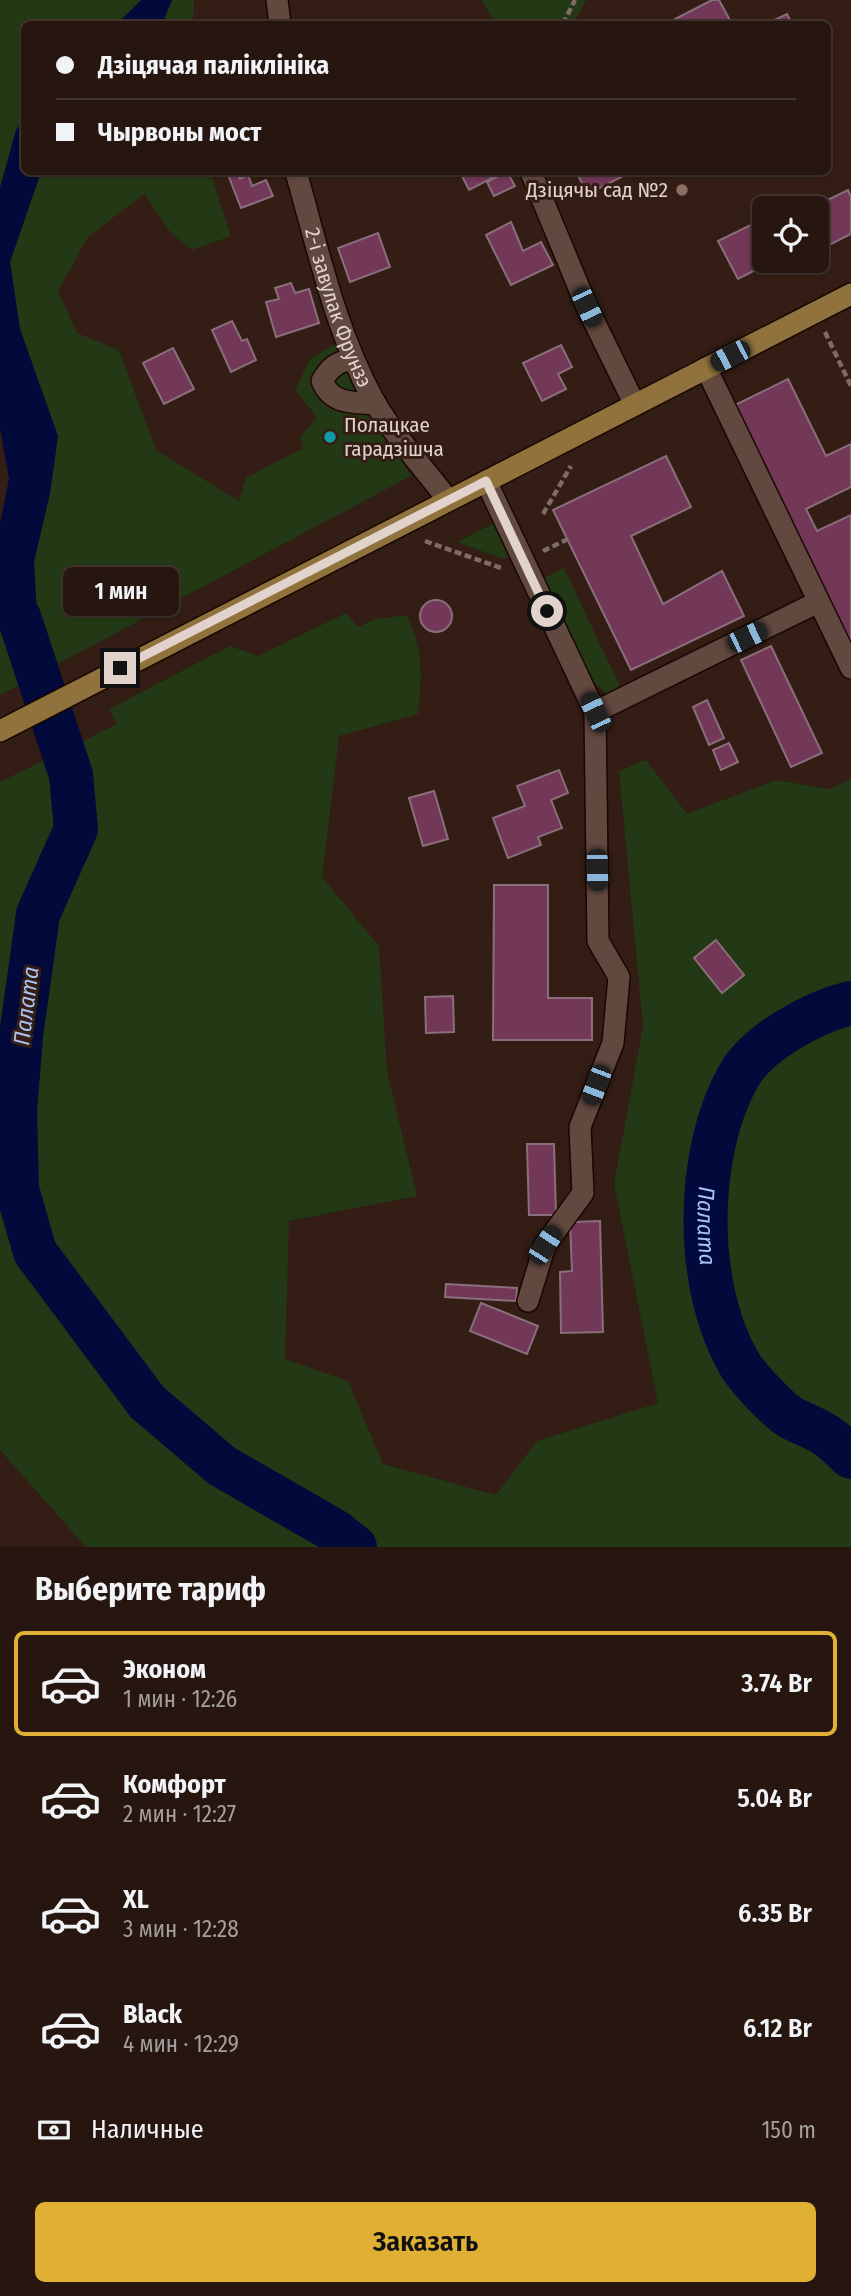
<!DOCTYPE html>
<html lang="ru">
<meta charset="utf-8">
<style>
:root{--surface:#26160f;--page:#32231d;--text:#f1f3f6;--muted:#a49f9e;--line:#42352f;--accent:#e0b034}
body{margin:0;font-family:"Fira Sans Condensed",sans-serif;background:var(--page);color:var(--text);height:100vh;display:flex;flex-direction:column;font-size:26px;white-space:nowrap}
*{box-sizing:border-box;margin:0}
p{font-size:23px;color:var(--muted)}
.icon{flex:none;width:38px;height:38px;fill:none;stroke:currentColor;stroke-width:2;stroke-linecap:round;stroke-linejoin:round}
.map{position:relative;height:1547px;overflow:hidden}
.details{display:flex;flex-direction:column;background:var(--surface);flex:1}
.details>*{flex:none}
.banner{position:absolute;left:21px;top:21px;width:810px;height:154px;border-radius:10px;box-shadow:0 2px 5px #0004,0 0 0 2px var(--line);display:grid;align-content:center;height:154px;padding:0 35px;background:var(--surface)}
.fabs{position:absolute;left:752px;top:196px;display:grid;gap:14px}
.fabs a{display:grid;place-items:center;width:77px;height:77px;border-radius:10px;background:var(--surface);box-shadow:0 2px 5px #0004,0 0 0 2px var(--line);font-size:35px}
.end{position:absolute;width:32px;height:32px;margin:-16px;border:9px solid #e1d2cc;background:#111;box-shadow:0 0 0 4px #111}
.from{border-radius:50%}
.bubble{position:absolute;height:49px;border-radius:10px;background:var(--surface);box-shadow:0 2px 5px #0004,0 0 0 2px var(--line);font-size:23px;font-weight:600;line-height:49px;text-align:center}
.car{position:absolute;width:21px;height:42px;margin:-21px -10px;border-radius:9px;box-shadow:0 0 5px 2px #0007;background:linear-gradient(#222 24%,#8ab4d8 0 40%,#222 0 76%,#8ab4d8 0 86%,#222 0)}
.banner b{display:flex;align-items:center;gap:24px;height:66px;font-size:26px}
.banner b+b{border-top:2px solid var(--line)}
.banner i{width:18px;height:18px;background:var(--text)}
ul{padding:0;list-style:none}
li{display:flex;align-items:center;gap:21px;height:105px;margin:0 14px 10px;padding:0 21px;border:4px solid transparent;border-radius:10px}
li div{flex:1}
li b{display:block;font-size:26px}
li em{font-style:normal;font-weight:600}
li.active{border-color:var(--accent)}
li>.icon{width:63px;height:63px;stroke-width:1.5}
h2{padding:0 35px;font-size:32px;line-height:84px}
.pay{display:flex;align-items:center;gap:18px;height:77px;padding:0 35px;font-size:26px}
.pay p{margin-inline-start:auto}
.action{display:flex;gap:14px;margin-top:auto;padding:14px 35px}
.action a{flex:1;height:80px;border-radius:10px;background:var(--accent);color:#111;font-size:28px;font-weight:600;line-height:80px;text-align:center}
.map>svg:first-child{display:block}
.green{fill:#233814}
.water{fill:#010a3b}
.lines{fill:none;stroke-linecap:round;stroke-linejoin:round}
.river{stroke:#010a3b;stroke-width:44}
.building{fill:#733758;stroke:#896e7b;stroke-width:2}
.minor-casing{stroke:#190702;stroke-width:24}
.major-casing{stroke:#190702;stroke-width:24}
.path{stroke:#7f6c64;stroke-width:4.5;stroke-dasharray:7 3.5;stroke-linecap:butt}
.minor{stroke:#62493f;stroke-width:21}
.major{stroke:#90723d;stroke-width:21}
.route{stroke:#e1d2cc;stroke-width:9}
.education-dot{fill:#8d6e63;stroke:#331d14;stroke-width:2.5}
.culture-dot{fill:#0f9aa8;stroke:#331d14;stroke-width:2.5}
.labels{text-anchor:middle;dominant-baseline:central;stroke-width:6;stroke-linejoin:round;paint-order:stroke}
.poi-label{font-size:21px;fill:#e1d2cc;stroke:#331d14;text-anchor:end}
.street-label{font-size:21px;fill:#e1d2cc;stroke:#331d14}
.water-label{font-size:23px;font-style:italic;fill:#a9c1f2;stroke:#331d14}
</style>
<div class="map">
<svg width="851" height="1547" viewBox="0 0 851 1547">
<rect width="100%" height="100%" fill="#331d14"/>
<g class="green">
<polygon points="0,0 141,0 117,24 24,24 24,118 16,130 0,188"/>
<polygon points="172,0 194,0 193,24 162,24"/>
<polygon points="481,0 586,0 573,24 496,24"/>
<polygon points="41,172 210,172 231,236 192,250 170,232 144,194 88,237 58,291 77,333 119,350 156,450 239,501 246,478 303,448 300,437 317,417 295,390 310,359 338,342 377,419 411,476 58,664 37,617 34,562 50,493 58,436 20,329 10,262"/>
<polygon points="494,523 510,557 504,559 457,542"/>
<polygon points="564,568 623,693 606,693 593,682 544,578"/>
<polygon points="0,607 7,640 23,683 0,695"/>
<path d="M346,613l12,14 18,-8 31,-4c17,38 15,59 11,99l-79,22 -17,141 57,69 8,126 30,124 -128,25 -4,138 63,22 35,83 113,31 41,-54 121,-38 -44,-219 29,-158 -24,-255 27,-11 41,54 89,-34 54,9 21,-10v768h-765l-86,-97v-668l117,-58 -8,-15 121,-63 28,10z"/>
</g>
<g class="water">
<polygon points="141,0 172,0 162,24 117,24"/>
<polygon points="24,119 24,172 41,172 10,262 20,329 58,436 50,493 34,562 37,617 58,664 23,683 7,640 0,607 0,524 9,479 0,428 0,188 16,130"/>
</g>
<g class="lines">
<g class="river">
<polyline points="19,617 71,775 76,829 38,914 21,1036 15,1111 17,1189 35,1252 147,1402 222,1466 335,1531 355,1547"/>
<path id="s1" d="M851,1003c-37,9 -94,39 -113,74 -43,77 -44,209 1,286 7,13 38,46 51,54 12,7 26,11 37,19 9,6 16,14 24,21"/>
</g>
</g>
<g class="building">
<polygon points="712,0 719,0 732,24 677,24 675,19"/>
<polygon points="787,14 792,24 766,24"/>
<polygon points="227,172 237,172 240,179 248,175 252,186 266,180 273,196 241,208"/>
<polygon points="460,172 492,172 494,177 469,190"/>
<polygon points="507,172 515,186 494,196 487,182"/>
<polygon points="576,172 631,172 588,194"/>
<polygon points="848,190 851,197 851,234 823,248 817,238 817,208 811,208"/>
<polygon points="765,218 765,261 773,261 738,279 718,241"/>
<polygon points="511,222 523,251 541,242 553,265 511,285 486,235"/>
<polygon points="378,233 390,267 350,282 338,248"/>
<polygon points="291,283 295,293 309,289 319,323 276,337 266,302 279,299 275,288"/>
<polygon points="232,321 242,341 247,339 256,360 231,372 212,330"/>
<polygon points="561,345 572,367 558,374 566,389 542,401 523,363"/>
<polygon points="173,348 194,389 164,404 143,363"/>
<polygon points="788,379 826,456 851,444 851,487 806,509 817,531 851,515 851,650 735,405"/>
<polygon points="666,456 691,507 631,536 663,604 722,571 744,616 631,670 553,510"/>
<circle cx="436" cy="616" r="16"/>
<polygon points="771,646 822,753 791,767 741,660"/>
<polygon points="707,700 724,738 709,745 693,707"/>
<polygon points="729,743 738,762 721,770 713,750"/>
<polygon points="559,770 568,793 551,800 562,828 538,837 541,845 508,858 493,818 525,806 517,786"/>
<polygon points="434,791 448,839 423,846 409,798"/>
<polygon points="494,885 548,885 548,998 592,998 592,1040 493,1040"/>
<polygon points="716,940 744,975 722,993 694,958"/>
<polygon points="453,996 454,1032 426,1033 425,997"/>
<polygon points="527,1144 554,1144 556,1215 529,1215"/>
<polygon points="600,1221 603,1332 561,1333 560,1272 572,1271 570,1222"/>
<polygon points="446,1284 517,1288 516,1301 445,1297"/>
<polygon points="481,1303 538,1326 527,1354 470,1331"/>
</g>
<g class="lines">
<defs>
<g id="minor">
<polyline points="277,0 280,24"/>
<path id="s2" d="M296,172c22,77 39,158 78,229 20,35 50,67 74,99"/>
<polyline points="531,172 587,307 635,405"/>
<path d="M353,359c-16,3 -23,8 -31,22 10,24 31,21 54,23"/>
<polyline points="706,368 851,668"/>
<polyline points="486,481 595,712 598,941 619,977 613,1043 580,1127 583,1193 545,1245 528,1301"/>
<polyline points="595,712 818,602"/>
</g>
<polyline id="major" points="0,731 851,294"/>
</defs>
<use href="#minor" class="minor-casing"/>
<use href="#major" class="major-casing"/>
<g class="path">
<polyline points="563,24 575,0"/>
<polyline points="825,332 851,386"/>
<polyline points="543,514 571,466"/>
<polyline points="425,541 504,569"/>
<polyline points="543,551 568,539"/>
</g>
<use href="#minor" class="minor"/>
<use href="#major" class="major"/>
</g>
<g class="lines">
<polyline class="route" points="120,668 486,481 547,611"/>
</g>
<circle class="education-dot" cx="682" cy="190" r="7"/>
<circle class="culture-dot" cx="330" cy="437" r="7"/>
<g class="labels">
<g class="poi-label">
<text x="668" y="190">Дзіцячы сад №2</text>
<text x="344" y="425" text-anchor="start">Полацкае<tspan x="344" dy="24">гарадзішча</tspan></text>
</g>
<g class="street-label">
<text stroke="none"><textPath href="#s2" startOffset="142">2-і завулак Фрунзэ</textPath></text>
</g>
<g class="water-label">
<text transform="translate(26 1006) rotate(-83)">Палата</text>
<text stroke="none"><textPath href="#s1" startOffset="292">Палата</textPath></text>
</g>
</g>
</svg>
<div class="fabs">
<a><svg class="icon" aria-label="locate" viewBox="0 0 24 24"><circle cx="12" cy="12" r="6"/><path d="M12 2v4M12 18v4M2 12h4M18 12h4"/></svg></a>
</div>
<i class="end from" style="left:547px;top:611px"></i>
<i class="end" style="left:120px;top:668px"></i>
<div class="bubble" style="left:63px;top:567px;width:116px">1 мин</div>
<i class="car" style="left:587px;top:307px;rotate:155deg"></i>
<i class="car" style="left:730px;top:356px;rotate:243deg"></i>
<i class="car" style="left:747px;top:637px;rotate:64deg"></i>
<i class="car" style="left:595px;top:712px;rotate:335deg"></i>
<i class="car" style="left:597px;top:870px;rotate:179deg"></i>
<i class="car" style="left:596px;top:1085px;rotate:201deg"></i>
<i class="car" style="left:545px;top:1245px;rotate:33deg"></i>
<div class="banner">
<b><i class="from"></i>Дзіцячая паліклініка</b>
<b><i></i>Чырвоны мост</b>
</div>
</div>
<section class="details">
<h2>Выберите тариф</h2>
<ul>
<li class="active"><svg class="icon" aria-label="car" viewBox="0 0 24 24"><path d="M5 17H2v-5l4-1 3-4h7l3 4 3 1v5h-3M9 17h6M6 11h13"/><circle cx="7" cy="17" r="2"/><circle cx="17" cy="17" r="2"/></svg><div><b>Эконом</b><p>1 мин · 12:26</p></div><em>3.74 Br</em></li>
<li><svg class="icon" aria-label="car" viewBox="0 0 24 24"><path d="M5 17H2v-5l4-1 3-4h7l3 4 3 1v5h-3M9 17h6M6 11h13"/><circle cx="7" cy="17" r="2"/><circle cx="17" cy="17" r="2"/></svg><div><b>Комфорт</b><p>2 мин · 12:27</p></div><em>5.04 Br</em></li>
<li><svg class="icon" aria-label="car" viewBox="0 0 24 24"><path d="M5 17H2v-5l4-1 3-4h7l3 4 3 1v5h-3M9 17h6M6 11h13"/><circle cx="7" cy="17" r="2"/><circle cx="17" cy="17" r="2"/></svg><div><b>XL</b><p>3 мин · 12:28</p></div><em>6.35 Br</em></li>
<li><svg class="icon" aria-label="car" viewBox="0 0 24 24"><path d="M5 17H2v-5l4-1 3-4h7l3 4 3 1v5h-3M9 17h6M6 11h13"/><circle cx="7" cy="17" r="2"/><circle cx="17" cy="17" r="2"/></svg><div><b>Black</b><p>4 мин · 12:29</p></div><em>6.12 Br</em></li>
</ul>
<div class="pay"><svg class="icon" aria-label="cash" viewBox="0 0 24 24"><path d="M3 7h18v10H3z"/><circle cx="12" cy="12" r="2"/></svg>Наличные<p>150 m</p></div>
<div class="action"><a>Заказать</a></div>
</section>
